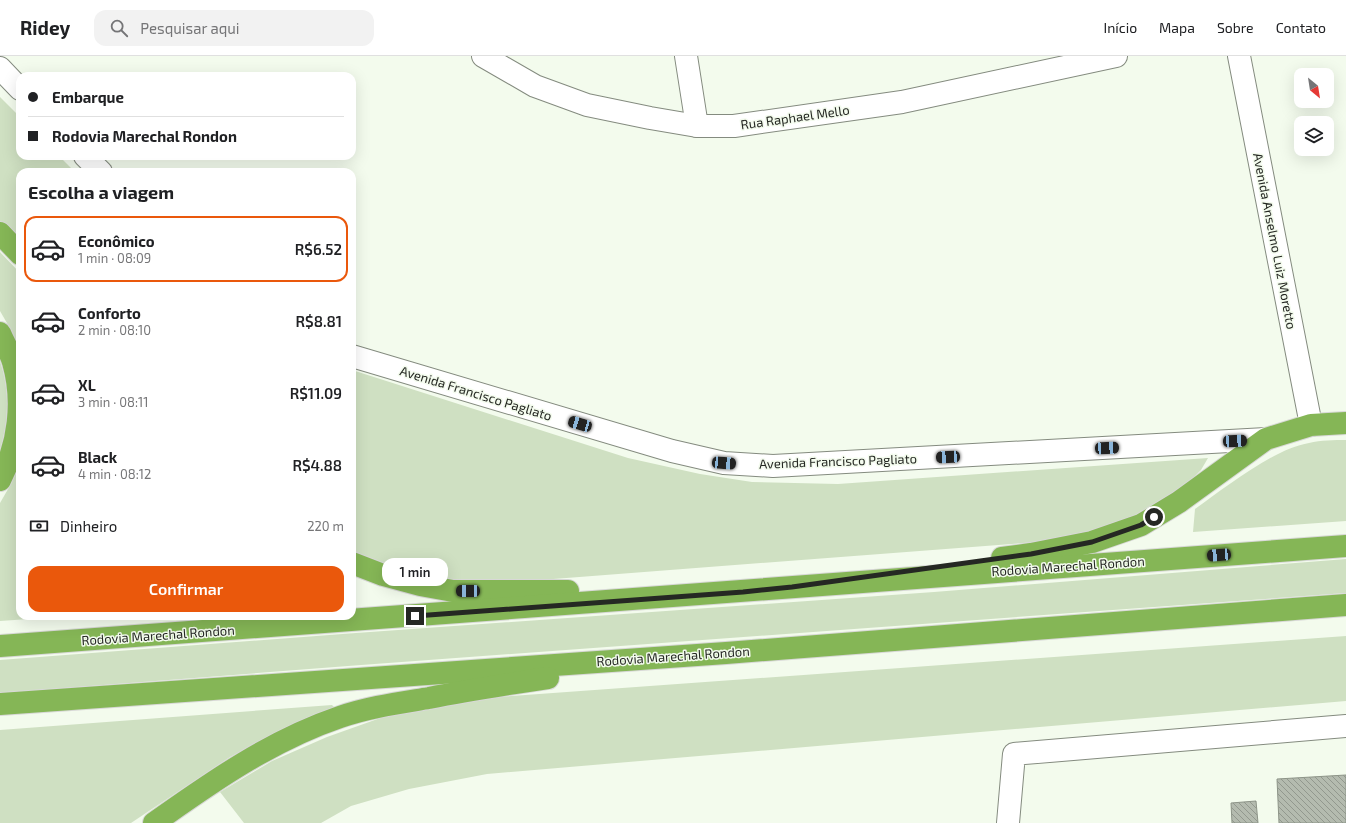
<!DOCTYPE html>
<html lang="pt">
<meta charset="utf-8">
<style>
:root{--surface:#fff;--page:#f2f2f2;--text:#202124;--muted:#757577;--line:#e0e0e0;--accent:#ea580c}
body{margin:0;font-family:"Exo 2",sans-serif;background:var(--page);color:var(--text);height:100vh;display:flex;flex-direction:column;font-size:15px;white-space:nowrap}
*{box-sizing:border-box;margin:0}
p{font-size:13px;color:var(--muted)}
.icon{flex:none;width:22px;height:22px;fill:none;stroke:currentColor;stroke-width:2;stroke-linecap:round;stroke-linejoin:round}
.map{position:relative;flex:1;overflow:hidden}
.panel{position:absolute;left:16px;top:112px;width:340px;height:452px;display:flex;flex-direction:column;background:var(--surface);border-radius:12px;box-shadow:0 4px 16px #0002}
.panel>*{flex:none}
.guide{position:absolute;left:16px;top:16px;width:340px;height:88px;border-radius:12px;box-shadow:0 4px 16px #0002;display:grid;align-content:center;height:88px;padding:0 12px;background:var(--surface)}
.needle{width:26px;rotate:150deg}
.tools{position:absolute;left:1294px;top:12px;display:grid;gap:8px}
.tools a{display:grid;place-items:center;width:40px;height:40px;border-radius:8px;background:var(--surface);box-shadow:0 4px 16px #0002;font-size:20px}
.end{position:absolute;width:18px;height:18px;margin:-9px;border:5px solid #252823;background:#fff;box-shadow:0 0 0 2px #fff}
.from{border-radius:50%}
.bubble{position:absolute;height:28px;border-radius:12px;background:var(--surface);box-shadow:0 4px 16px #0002;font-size:13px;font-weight:600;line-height:28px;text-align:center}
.car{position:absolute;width:12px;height:24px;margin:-12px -6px;border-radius:5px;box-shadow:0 0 3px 1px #0007;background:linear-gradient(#222 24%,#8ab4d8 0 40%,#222 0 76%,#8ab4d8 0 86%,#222 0)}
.guide b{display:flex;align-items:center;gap:14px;height:38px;font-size:15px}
.guide b+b{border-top:1px solid var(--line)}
.guide i{width:10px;height:10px;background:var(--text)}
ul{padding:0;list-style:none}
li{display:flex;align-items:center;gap:12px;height:66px;margin:0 8px 6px;padding:0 4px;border:2px solid transparent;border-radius:12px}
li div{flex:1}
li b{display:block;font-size:15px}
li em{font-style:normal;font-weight:600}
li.selected{border-color:var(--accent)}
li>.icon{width:36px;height:36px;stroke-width:1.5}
h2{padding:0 12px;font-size:18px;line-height:48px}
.pay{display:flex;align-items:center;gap:10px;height:44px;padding:0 12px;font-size:15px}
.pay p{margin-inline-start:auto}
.action{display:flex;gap:8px;margin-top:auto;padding:8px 12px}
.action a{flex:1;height:46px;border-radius:12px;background:var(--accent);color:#fff;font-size:16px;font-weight:600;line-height:46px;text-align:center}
header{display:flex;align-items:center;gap:24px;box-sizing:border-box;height:56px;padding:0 20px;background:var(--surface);border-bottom:1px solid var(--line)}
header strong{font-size:19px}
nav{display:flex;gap:22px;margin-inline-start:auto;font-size:14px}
.search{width:280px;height:36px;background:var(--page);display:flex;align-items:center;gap:10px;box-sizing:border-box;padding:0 14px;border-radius:12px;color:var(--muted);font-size:15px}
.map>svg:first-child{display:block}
.green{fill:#cfe0c2}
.building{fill:url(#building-back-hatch);stroke:#8d9488}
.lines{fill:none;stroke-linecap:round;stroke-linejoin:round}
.minor-casing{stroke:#848b7f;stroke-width:24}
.highway-casing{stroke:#d8d8d7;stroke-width:24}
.minor{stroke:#fff;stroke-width:22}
.highway{stroke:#85b656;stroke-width:22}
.route{stroke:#252823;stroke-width:5}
.labels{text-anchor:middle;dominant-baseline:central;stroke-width:3;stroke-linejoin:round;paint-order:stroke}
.street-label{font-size:13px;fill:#252823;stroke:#f3fbed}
</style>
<header>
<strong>Ridey</strong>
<div class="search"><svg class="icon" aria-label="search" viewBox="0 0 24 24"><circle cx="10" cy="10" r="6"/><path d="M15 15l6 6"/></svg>Pesquisar aqui</div>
<nav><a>Início</a><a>Mapa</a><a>Sobre</a><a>Contato</a></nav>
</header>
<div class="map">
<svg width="1346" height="767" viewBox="0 0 1346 767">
<defs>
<pattern id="building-back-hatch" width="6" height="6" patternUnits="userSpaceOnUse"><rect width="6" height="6" fill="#b4bbaf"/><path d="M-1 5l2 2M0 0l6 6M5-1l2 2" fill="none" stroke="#92988e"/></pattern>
</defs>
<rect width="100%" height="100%" fill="#f3fbed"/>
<g class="green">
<polygon points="0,41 20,61 20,100 59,100 75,116 20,116 20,186 0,165"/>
<polygon points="0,196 20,217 20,297 11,274 0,255"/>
<path d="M0,305c10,30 9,59 0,89z"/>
<polygon points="352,314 628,402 700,418 752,426 838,428 1208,402 1201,414 1179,436 1151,454 1096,477 1037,486 500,527 459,527 386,512 352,496"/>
<path d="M1346,384v81l-153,11 2,-23c30,-21 78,-60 114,-66 12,-3 25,-3 37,-3z"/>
<polygon points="20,408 20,560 72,560 0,565 0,447 11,428"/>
<polygon points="1346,503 1346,537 361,609 0,637 0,604 356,577 934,536"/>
<polygon points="1346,580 1346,645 487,718 409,733 351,750 321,767 244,767 220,736 272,705 327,681 386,660 438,649 498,641"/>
<polygon points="332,649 335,652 289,671 230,701 131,767 0,767 0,674"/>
</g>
<g class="building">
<polygon points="1346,719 1346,767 1279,767 1277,723"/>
<polygon points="1256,745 1258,767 1232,767 1231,747"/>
</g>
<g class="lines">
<defs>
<g id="minor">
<polyline points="483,0 535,30 587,49 650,62 697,70 734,70 902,46 1116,0"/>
<polyline points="686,0 697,70"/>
<polyline points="1239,0 1311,369"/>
<polyline points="0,12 20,33"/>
<polyline points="85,100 101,116"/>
<polyline points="352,300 672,395 724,407 773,410 1266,383"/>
<polyline points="1008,767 1014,698 1346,670"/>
</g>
<g id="highway">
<polyline points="0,177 20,198"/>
<path d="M0,277c4,10 10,19 13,29 11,39 6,82 -13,118"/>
<polyline points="1002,502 1031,498 1092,486 1141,469 1179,446 1266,383 1311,369 1346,367"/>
<polyline points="352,507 383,519 420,529 453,535 568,535"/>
<polyline points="0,590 1346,490"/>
<polyline points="0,648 726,597 1346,549"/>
<path d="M154,767c59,-42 118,-83 186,-106 29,-10 59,-14 89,-19 40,-8 79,-14 119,-20"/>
</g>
</defs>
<use href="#minor" class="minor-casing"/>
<use href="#highway" class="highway-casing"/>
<use href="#minor" class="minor"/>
<use href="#highway" class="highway"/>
</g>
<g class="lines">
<polyline class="route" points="415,560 743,536 792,531 1031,498 1092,486 1141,469 1154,461"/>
</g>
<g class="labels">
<g class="street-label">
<text transform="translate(795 61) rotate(-8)">Rua Raphael Mello</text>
<text transform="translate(1275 185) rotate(79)">Avenida Anselmo Luiz Moretto</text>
<text transform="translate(476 337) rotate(17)">Avenida Francisco Pagliato</text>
<text transform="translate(838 405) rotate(-2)">Avenida Francisco Pagliato</text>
<text transform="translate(1068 510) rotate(-4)">Rodovia Marechal Rondon</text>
<text transform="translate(158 579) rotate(-4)">Rodovia Marechal Rondon</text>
<text transform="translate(673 600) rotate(-4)">Rodovia Marechal Rondon</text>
</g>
</g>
</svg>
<div class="tools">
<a><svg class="needle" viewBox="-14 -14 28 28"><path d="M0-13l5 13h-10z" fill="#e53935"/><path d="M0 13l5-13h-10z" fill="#757577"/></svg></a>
<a><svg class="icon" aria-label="layers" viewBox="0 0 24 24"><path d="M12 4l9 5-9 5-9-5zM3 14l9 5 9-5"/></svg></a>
</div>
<i class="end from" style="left:1154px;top:461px"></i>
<i class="end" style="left:415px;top:560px"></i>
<div class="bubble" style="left:382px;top:502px;width:66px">1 min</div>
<i class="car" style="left:580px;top:368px;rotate:286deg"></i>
<i class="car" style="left:1235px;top:385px;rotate:87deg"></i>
<i class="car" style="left:1107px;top:392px;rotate:87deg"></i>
<i class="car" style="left:948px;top:401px;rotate:267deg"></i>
<i class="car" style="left:724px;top:407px;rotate:94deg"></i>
<i class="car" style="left:1219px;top:499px;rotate:266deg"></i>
<i class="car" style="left:468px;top:535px;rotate:270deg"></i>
<div class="guide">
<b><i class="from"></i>Embarque</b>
<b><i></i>Rodovia Marechal Rondon</b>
</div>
<section class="panel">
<h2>Escolha a viagem</h2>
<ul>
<li class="selected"><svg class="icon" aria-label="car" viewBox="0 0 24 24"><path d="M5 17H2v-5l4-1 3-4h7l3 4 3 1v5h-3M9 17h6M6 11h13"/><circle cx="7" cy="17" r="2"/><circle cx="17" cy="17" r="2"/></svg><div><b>Econômico</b><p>1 min · 08:09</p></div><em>R$6.52</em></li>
<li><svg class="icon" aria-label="car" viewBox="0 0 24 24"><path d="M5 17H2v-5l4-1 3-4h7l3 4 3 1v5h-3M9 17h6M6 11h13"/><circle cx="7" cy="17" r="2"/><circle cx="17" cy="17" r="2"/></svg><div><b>Conforto</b><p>2 min · 08:10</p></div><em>R$8.81</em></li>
<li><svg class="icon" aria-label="car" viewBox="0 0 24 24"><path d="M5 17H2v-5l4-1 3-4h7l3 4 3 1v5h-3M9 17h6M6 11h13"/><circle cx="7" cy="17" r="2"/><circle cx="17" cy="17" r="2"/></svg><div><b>XL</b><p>3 min · 08:11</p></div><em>R$11.09</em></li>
<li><svg class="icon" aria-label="car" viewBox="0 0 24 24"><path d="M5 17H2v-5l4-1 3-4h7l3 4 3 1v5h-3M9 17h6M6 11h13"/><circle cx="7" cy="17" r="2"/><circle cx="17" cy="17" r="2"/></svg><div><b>Black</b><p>4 min · 08:12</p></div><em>R$4.88</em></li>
</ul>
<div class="pay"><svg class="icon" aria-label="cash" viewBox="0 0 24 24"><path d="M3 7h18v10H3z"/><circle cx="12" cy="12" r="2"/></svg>Dinheiro<p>220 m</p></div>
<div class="action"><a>Confirmar</a></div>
</section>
</div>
